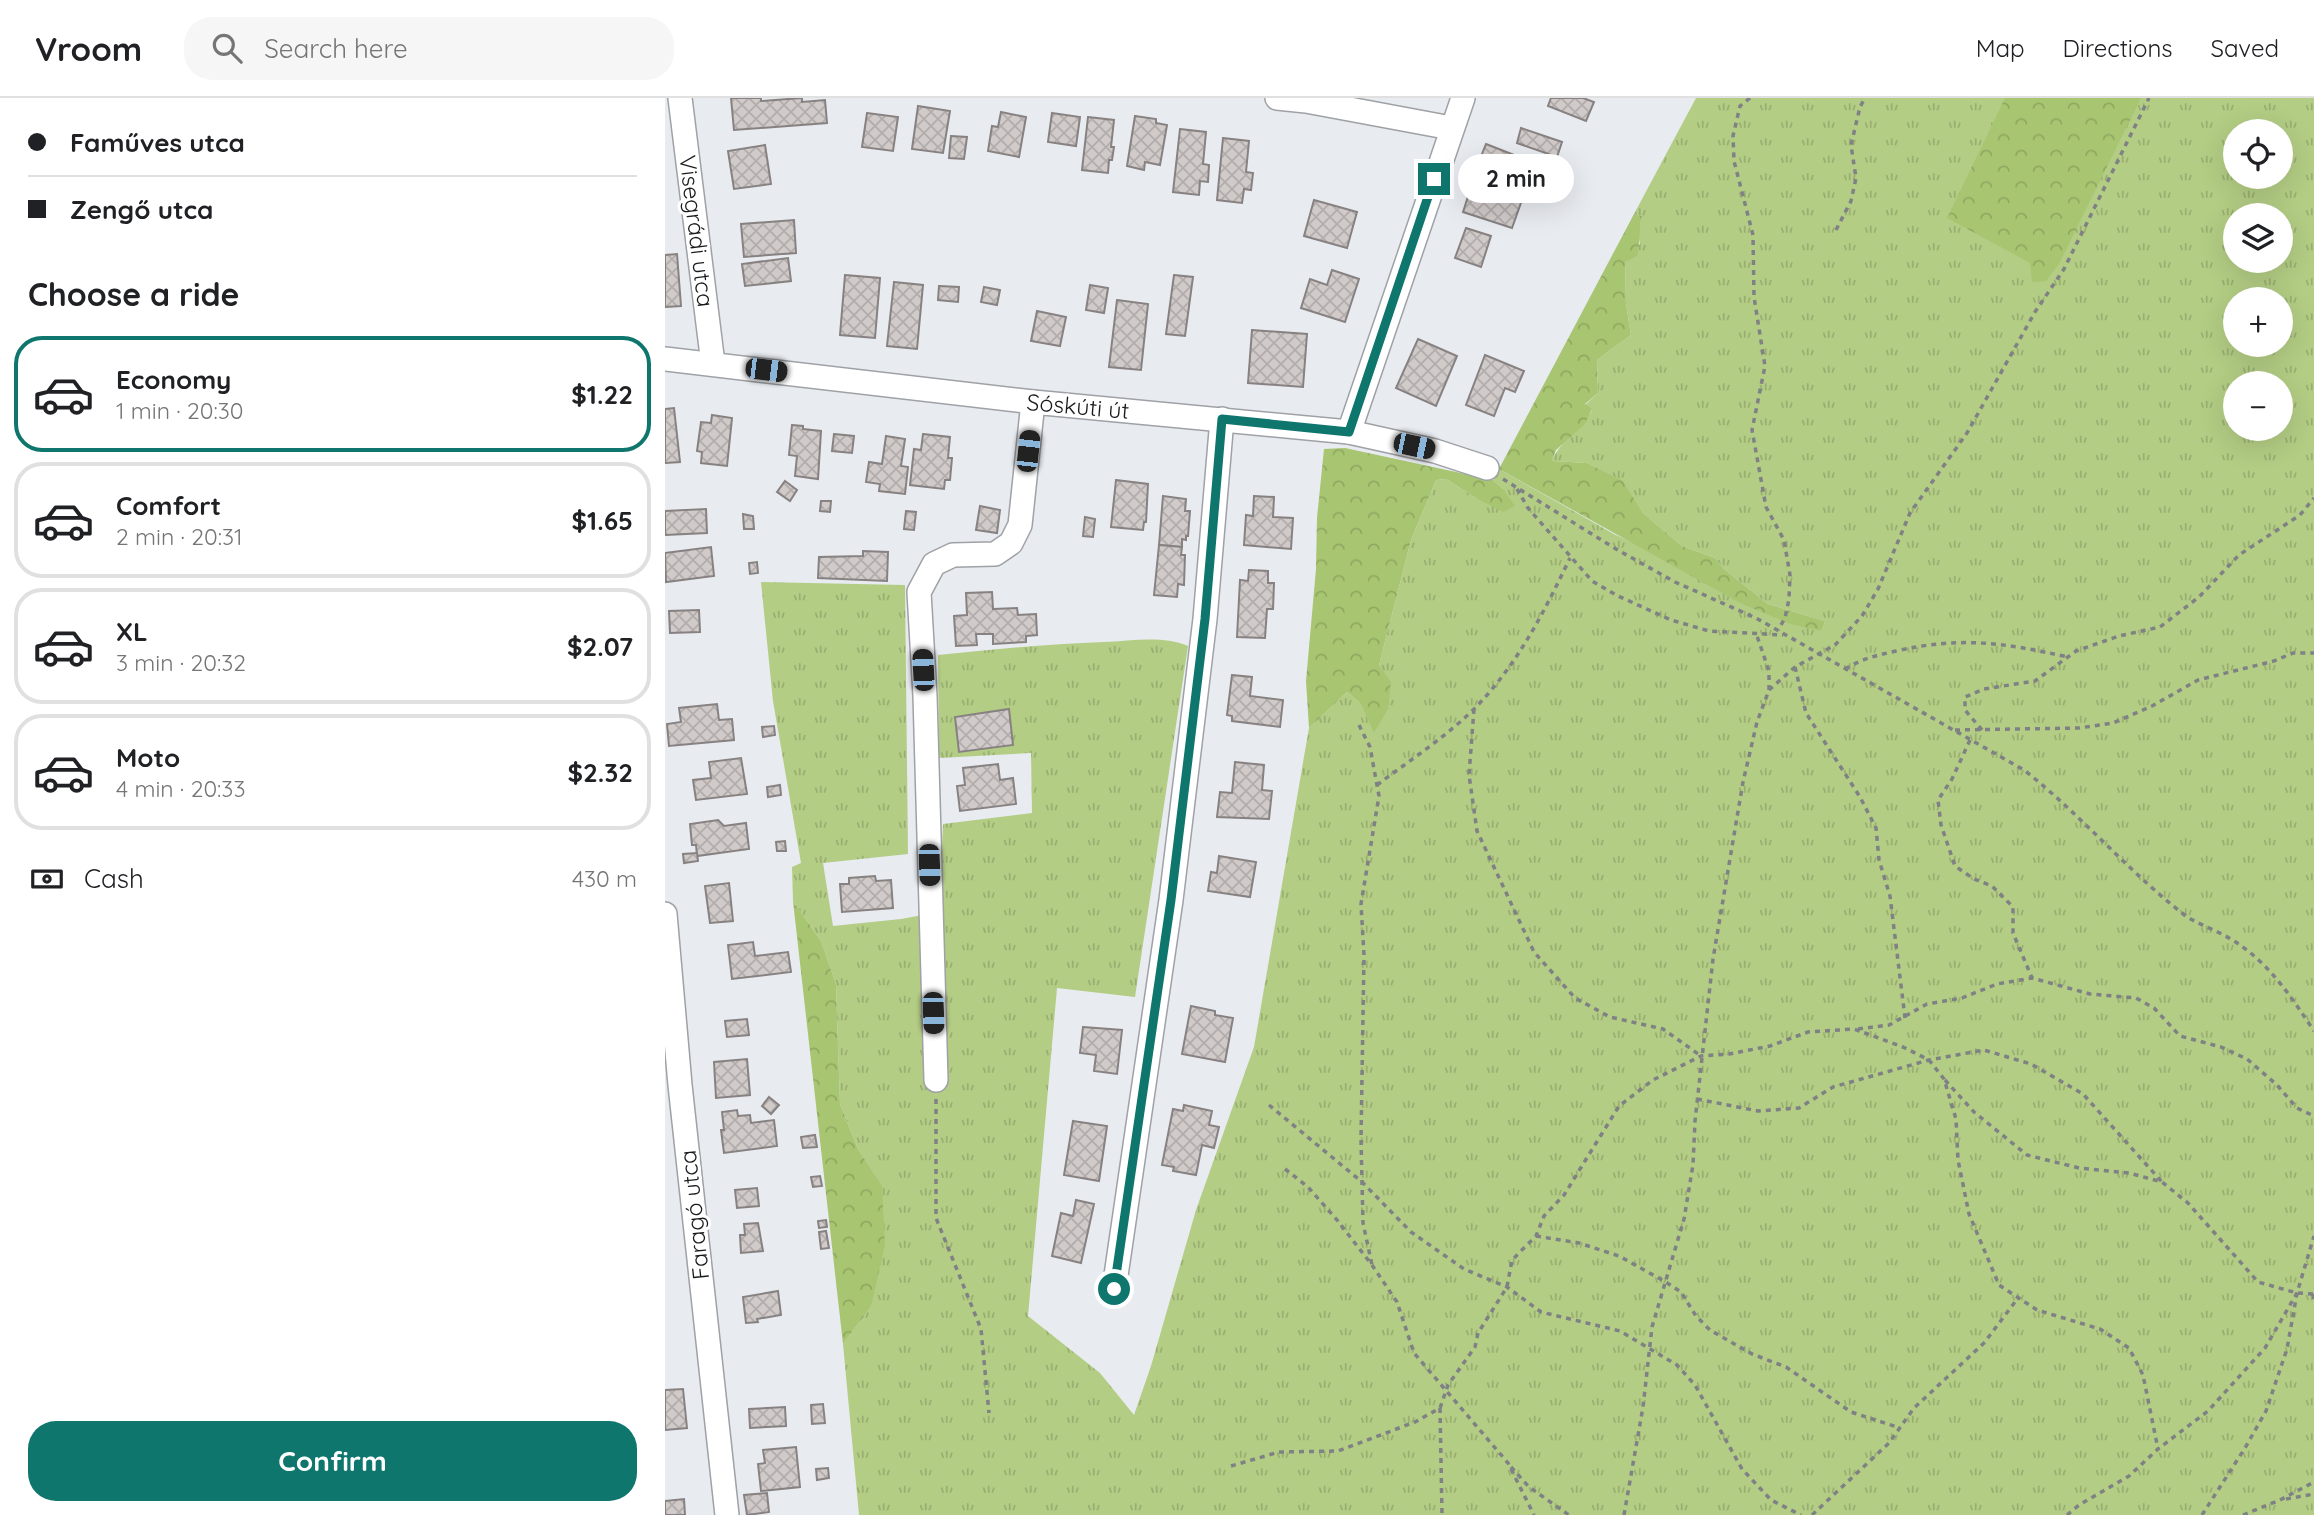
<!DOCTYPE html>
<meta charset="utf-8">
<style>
:root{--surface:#fff;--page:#f6f6f6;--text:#202124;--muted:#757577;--line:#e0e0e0;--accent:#0f766e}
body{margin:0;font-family:Quicksand,sans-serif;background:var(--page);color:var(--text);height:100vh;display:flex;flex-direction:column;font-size:26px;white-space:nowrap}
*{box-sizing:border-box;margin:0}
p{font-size:23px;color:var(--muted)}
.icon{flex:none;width:38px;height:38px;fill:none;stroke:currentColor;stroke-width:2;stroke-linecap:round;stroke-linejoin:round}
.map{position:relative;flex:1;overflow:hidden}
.details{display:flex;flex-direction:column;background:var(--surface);width:665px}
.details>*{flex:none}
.banner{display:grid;align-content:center;height:154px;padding:0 28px;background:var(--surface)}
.fabs{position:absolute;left:1558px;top:21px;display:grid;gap:14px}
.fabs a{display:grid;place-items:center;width:70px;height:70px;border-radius:50%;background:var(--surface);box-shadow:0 7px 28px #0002;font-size:35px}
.end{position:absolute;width:32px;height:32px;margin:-16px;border:9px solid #0f766e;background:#fff;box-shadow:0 0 0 4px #fff}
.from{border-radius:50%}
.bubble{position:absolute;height:49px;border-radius:24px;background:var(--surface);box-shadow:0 7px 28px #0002;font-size:23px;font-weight:700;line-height:49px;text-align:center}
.car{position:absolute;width:21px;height:42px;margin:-21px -10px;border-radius:9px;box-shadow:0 0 5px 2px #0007;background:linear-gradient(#222 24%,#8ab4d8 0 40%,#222 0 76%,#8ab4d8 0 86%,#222 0)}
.banner b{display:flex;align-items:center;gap:24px;height:66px;font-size:26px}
.banner b+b{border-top:2px solid var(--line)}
.banner i{width:18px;height:18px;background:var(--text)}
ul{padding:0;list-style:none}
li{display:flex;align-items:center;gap:21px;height:116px;margin:0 14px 10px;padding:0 14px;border:4px solid var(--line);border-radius:28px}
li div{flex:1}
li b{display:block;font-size:26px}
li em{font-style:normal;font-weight:700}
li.selected{border-color:var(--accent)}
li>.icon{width:63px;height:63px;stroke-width:1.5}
h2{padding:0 28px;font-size:32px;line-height:84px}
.pay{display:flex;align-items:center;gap:18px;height:77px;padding:0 28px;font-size:26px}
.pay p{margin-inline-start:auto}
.action{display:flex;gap:14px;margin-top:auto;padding:14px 28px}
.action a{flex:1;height:80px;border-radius:28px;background:var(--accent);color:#fff;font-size:28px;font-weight:700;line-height:80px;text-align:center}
header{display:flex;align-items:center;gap:42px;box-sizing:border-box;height:98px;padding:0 35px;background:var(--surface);border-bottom:2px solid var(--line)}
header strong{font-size:33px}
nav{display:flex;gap:38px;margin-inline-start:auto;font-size:24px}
.search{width:490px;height:63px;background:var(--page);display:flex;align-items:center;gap:18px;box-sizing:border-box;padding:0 24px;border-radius:28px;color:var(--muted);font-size:26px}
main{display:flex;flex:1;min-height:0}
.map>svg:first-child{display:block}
.grass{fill:url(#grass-tufts);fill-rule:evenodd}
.forest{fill:url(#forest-crowns)}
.building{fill:url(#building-cross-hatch);stroke:#878281;stroke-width:2}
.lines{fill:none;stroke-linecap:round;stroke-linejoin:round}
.minor-casing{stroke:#9ea1a5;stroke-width:26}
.path{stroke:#7f8185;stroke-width:3.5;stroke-dasharray:5 5;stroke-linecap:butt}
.minor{stroke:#fff;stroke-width:23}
.route{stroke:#0f766e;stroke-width:9}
.labels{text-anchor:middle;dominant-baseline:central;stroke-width:6;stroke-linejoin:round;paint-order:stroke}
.street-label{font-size:23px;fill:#18191b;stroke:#fff}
</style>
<header>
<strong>Vroom</strong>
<div class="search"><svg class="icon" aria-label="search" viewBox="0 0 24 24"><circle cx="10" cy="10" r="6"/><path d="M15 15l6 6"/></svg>Search here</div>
<nav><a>Map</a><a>Directions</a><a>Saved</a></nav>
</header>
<main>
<section class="details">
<div class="banner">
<b><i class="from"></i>Faműves utca</b>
<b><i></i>Zengő utca</b>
</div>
<h2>Choose a ride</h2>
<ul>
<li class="selected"><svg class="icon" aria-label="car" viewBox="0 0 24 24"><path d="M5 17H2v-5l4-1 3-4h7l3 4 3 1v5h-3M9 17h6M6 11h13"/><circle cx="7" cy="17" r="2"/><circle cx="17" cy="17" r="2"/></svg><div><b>Economy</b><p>1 min · 20:30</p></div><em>$1.22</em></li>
<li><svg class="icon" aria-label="car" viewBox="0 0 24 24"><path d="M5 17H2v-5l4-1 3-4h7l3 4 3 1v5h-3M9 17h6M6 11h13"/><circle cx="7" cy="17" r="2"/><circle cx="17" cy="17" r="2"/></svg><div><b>Comfort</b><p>2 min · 20:31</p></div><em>$1.65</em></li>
<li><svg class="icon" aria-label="car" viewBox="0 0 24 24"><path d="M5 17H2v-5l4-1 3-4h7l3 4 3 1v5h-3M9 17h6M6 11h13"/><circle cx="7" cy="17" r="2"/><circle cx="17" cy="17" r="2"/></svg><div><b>XL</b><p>3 min · 20:32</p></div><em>$2.07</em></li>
<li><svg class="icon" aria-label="car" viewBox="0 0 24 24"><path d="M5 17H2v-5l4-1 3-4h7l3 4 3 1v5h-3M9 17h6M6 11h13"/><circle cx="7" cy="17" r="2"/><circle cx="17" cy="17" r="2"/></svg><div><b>Moto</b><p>4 min · 20:33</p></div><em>$2.32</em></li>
</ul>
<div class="pay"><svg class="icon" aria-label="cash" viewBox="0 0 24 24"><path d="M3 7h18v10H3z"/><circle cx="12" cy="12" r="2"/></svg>Cash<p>430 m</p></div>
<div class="action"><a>Confirm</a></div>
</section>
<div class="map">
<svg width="1649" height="1417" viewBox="0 0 1649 1417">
<defs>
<pattern id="grass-tufts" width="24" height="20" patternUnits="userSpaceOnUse" patternTransform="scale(1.75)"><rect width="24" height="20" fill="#b3cd84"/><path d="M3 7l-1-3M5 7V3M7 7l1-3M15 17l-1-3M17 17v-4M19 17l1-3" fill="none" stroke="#99af71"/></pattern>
<pattern id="forest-crowns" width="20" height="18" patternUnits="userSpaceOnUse" patternTransform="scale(1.75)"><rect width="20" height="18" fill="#a8c571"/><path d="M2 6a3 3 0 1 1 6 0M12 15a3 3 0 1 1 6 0" fill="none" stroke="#90a961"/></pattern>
<pattern id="building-cross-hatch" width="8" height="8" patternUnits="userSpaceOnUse" patternTransform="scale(1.75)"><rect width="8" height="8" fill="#d0cac9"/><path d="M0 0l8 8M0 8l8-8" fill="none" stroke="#b2adac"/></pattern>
</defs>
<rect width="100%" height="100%" fill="#e8ebf0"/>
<path class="grass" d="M1031,0h618v1417h-1455l-16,-171 28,-37 11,-120 -24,-38 -18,-45 -4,-120 -15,-43 -28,-40 -1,-34 9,-4 -28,-162 -12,-119 144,3 3,269 -85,9 10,63 68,-7 38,-7 4,-88 89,-11 -1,-60 -92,5 -1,-103c55,-6 110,-11 166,-13 28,-1 58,-7 84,4l-53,351 -78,-9 -29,328 72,57 34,42 17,-49 45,-156 58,-163 55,-319 38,-36 13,11 14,29 14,-22 -9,-45 32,-125 25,-60 10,-1 30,19 27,-9 -10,-9 6,-11 115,65 208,97 3,-10 -57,-17 -44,-35 -9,-11 -33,-12 -39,-33 -22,-33 -34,-17 -35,-2c9,-22 29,-29 40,-51l-7,-5 13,-12 -1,-33 34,-25 -5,-31 -1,-42 15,-18 -2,-12 4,-16 -8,-2zM1570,33h45v46h-45zM1570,117h45v46h-45zM1570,201h45v46h-45zM1570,285h45v46h-45z"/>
<g class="forest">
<polygon points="1340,0 1476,0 1394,166 1381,183 1367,184 1365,165 1282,120"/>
<path d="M969,116l8,2c-4,14 -1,26 -5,40l-12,6 1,42 5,31 -34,25 1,33 -13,11 7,5 -7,15 -29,26 -4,11 35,2 35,17 21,33 39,33 33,12 9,11 44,35 57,17 -3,10 -32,-7 -50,-21 -241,-134z"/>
<polygon points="680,350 828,382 838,391 850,408 838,414 811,400 781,381 771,382 746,442 714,567 726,584 723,612 709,635 695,605 682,594 644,630 641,583 651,471 652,420 659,351"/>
<polygon points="128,803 156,843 171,886 175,1006 193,1051 217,1088 220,1147 206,1209 178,1246"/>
</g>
<g class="building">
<polygon points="66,0 96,0 96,3 137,0 137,4 160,2 162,25 69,32"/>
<polygon points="886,0 918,0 929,4 921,23 883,8"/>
<polygon points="253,8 285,13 278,55 247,51"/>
<polygon points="336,14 361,19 354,59 323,53 327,28 333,29"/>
<polygon points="202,15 233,19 228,53 197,49"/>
<polygon points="387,15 415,19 411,48 383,44"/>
<polygon points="470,18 491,21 491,25 502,27 495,67 480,64 479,72 462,68"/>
<polygon points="423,19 449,22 446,49 449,49 447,62 444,62 443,75 417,72"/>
<polygon points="856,30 897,44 892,59 852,45"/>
<polygon points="515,31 541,34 538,66 544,67 543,84 535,83 534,97 508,94"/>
<polygon points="286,38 302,39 299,61 284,60"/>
<polygon points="558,40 584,43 581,74 588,75 586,92 579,91 577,105 552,102"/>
<polygon points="821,46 862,62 852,87 811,71"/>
<polygon points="100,47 106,86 69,91 63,53"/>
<polygon points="807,86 857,102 847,130 798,114"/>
<polygon points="649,102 692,114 682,150 639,138"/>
<polygon points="129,122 131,155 79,159 76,126"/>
<polygon points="801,130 826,138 816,169 790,160"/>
<polygon points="12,156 16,208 0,209 0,157"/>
<polygon points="123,160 126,183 80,188 77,166"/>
<polygon points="667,172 694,181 680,224 636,210 645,181 662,187"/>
<polygon points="180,177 215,180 210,240 175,237"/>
<polygon points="509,177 528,179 520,238 501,236"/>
<polygon points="229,184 258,187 252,251 222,248"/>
<polygon points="425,187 443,190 439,215 421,212"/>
<polygon points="274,188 294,189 293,204 273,202"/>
<polygon points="319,189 335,192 332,207 316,204"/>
<polygon points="452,202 483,206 476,272 444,269"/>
<polygon points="372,213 401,219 395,248 366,243"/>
<polygon points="587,232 642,236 638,289 583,285"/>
<polygon points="753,241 792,258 771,308 731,290"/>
<polygon points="820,257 859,273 850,294 840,290 829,318 801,307"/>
<polygon points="9,310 15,364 0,365 0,311"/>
<polygon points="47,317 67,320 62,368 36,365 37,354 32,353 36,324 46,325"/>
<polygon points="127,327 138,328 138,331 156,333 153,381 130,378 132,358 124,357"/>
<polygon points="169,336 189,338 187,355 167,353"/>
<polygon points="258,336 285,339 283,360 287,360 285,382 280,382 279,391 245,387 249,351 256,352"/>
<polygon points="221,338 240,341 236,368 243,369 240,396 214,393 215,386 201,384 204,364 217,366"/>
<polygon points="451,382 483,386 481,424 479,424 478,432 446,429"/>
<polygon points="120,383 132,392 125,403 112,394"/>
<polygon points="498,398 521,401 520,413 525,413 523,438 521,438 521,442 517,441 517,449 494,447"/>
<polygon points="589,398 609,399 608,419 628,420 626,451 579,447 581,417 588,418"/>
<polygon points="156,403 166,403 165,414 155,413"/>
<polygon points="315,408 335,412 332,435 311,432"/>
<polygon points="41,411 42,435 0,437 0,413"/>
<polygon points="241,413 251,414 249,432 239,431"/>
<polygon points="78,416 88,418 89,431 79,431"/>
<polygon points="420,419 430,421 428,439 418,438"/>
<polygon points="494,447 517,449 516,457 520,457 519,487 513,486 512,499 489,497"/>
<polygon points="46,449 49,478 1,484 0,455"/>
<polygon points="198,453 223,454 222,483 153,480 154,459 198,458"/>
<polygon points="92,464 93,475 85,476 84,465"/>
<polygon points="584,472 603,473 603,485 609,485 608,511 602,511 600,540 572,539 575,482 583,483"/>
<polygon points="327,494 328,511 352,510 353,517 371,516 372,537 361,538 361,544 328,546 328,536 311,536 312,547 291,548 289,518 302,517 301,495"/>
<polygon points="34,512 35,534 5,535 4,513"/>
<polygon points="567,577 587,579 585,598 618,602 615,629 567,623 567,618 562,617"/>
<polygon points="52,606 54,622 67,621 69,642 4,648 2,626 16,624 14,610"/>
<polygon points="344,611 348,647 294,654 290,619"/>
<polygon points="109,628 110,637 98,639 97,629"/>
<polygon points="76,660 82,696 31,702 28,682 46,680 44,664"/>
<polygon points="570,664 599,667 597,692 607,693 604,721 552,719 555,694 567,695"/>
<polygon points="333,666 335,682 348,680 351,706 295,713 292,688 300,687 298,670"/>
<polygon points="115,687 116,697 103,699 102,689"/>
<polygon points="53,722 59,728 81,725 84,751 32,758 31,747 27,747 25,726"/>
<polygon points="120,743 121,753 112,753 111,744"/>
<polygon points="32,755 33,763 19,765 18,756"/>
<polygon points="554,758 591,764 585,799 543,793 546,774 552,775"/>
<polygon points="210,778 211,783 226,782 228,810 177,814 175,786 184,786 184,780"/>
<polygon points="64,785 68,823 45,825 40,788"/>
<polygon points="88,844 90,858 123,854 126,874 67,881 63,847"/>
<polygon points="526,908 550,913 550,917 568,920 560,964 517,956"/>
<polygon points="82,921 84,937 62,939 60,923"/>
<polygon points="418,929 457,932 452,976 429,973 431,957 415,955"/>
<polygon points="82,961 85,997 51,1000 49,964"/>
<polygon points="104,999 114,1007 106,1016 97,1008"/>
<polygon points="519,1007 547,1013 544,1027 554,1029 549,1050 537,1047 531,1077 508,1073 509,1069 497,1067 508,1011 518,1013"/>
<polygon points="72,1012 73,1018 85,1017 86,1025 109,1022 112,1048 59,1055 56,1032 59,1032 57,1014"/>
<polygon points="408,1023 442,1028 434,1083 399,1077"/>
<polygon points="150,1037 152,1049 138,1050 136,1039"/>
<polygon points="155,1078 157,1088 148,1089 146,1079"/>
<polygon points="92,1090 94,1108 72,1110 70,1092"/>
<polygon points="411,1102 429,1106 416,1165 387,1158 396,1115 408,1118"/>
<polygon points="161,1122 162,1129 154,1130 153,1123"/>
<polygon points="93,1125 98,1153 76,1155 75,1137 80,1137 79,1126"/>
<polygon points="161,1133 164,1150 156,1151 154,1134"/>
<polygon points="113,1193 116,1217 92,1221 93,1224 81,1225 78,1199"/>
<polygon points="18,1291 22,1330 0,1332 0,1292"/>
<polygon points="158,1306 160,1325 147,1326 146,1307"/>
<polygon points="120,1309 121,1328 85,1330 84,1311"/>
<polygon points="131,1349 135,1389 96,1393 93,1366 100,1365 98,1352"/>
<polygon points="163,1370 164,1380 152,1382 151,1371"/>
<polygon points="102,1395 104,1414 82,1417 79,1397"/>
<polygon points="19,1401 20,1417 0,1417 0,1403"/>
</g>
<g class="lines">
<defs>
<g id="minor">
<polyline points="15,0 48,266"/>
<polyline points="612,0 641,3 786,30"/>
<polyline points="0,261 368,304 684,334 770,353 822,370"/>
<polyline points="684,334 798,0"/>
<polyline points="0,816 15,987 62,1417"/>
<polyline points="271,982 260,598 254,494 269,466 288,457 330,456 346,445 355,427 368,304"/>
<polyline points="449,1191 506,802 540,521 557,321"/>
</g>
</defs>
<use href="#minor" class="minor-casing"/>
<g class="path">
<polyline points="1085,0 1075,8 1068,38 1069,63 1088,137 1089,199 1100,268 1087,332 1101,409 1119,442 1125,477 1124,501 1120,520 1113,532"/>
<polyline points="1171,132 1186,103 1191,80 1186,47 1195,9 1200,0"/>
<path d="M838,381l113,70 59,33 81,36 268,152c56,44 102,99 158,143 14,11 32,16 47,25 38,22 61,57 85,93"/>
<polyline points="852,391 863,410 927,483 951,497 1006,522 1044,533 1118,537"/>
<polyline points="1130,569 1141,615 1195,699 1211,730 1214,762 1225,798 1240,920"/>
<path d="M1180,571c16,-10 33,-14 51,-18 66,-15 108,-8 172,6"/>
<polyline points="1104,592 1130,569 1170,547 1197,518 1213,491 1245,415 1302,335 1370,214 1399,171 1484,0"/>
<polyline points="809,611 804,677 812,733 869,854 910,900 945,919 998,931 1036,958"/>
<polyline points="694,627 705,649 714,698 696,806 699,857 696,1041 698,1125 707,1167"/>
<polyline points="1290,632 1414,630 1448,625 1487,608 1533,582 1609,563 1628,555 1649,555"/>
<polyline points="1317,632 1300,612 1300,599 1319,591 1370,583 1411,553 1454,538 1495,529 1534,499 1574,457 1635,417 1649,400"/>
<polyline points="1305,642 1287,681 1273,702 1276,727 1290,768 1309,781 1327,788 1348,809 1348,835 1367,880"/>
<path d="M712,687c32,-24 70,-49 98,-77 43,-44 69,-96 95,-150"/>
<polyline points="1193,931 1224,927 1262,906 1297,900 1332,886 1367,880 1425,896 1471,900 1489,910 1515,938 1556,949 1582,961 1612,987 1632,1010 1649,1018"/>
<polyline points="1280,982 1309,1014 1362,1057 1414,1070 1464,1075 1497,1084 1523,1105 1593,1184 1632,1195 1649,1196"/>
<polyline points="271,1001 271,1120 316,1231 324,1315"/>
<polyline points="1032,1001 1093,1013 1134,1010 1168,989 1264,962 1319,952 1366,966 1418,996 1497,1084"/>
<polyline points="604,1007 697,1084 746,1134 799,1171 842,1189 876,1214 955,1233 1012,1267 1030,1287 1077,1371 1106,1402 1136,1417"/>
<polyline points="620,1071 643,1089 672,1122 707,1167 732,1204 749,1255 843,1365 869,1417"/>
<polyline points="871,1138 914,1145 954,1158 999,1183 1016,1194 1031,1218 1045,1232 1087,1256 1121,1269 1186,1314 1235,1330"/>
<polyline points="1648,1196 1649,1203"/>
<polyline points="775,1310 777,1417"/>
<polyline points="566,1368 614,1354 673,1353 750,1324 775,1310 783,1287 810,1249 813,1235 842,1189 847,1162 871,1138 879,1118 899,1097 954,1008 988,982 1036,958 1064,956 1105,948 1143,934 1189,931 1238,949 1264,962 1279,981 1291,1021 1293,1062 1304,1116 1334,1187 1372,1212 1435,1231 1464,1250 1478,1277 1493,1351"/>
<polyline points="846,1369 864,1389 904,1417"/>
<polyline points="1621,1401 1649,1396"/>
<polyline points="959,1417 978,1309 987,1229 1019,1121 1028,1067 1030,1023 1048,861 1078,684 1092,624 1104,592 1104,573 1091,535"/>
<polyline points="1147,1417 1224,1345 1249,1310 1319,1245 1353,1200"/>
<polyline points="1402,1417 1414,1407 1464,1378 1493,1351 1543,1313 1600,1250 1632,1195"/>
<polyline points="1537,1417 1580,1350 1601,1313 1622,1251 1632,1195 1649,1138"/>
<polyline points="1578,1417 1615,1402 1649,1384"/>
</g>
<use href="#minor" class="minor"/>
</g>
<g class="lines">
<polyline class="route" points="449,1191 506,802 540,521 557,321 684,334 769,81"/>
</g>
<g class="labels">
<g class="street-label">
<text transform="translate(32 133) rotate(83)">Visegrádi utca</text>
<text transform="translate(413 308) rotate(5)">Sóskúti út</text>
<text transform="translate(29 1117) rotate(-96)">Faragó utca</text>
</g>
</g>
</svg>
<div class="fabs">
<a><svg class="icon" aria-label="locate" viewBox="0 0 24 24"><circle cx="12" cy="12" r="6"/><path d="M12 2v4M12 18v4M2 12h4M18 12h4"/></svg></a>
<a><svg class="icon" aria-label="layers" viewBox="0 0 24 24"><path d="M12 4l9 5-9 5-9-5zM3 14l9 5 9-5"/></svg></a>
<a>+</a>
<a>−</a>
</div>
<i class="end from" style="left:449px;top:1191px"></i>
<i class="end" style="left:769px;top:81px"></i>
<div class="bubble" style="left:793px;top:56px;width:116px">2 min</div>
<i class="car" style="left:101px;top:272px;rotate:97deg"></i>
<i class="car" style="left:749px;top:348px;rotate:102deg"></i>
<i class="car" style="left:363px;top:353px;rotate:6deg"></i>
<i class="car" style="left:258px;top:572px;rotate:357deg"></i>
<i class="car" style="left:264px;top:767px;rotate:178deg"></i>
<i class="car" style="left:268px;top:915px;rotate:178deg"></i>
</div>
</main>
